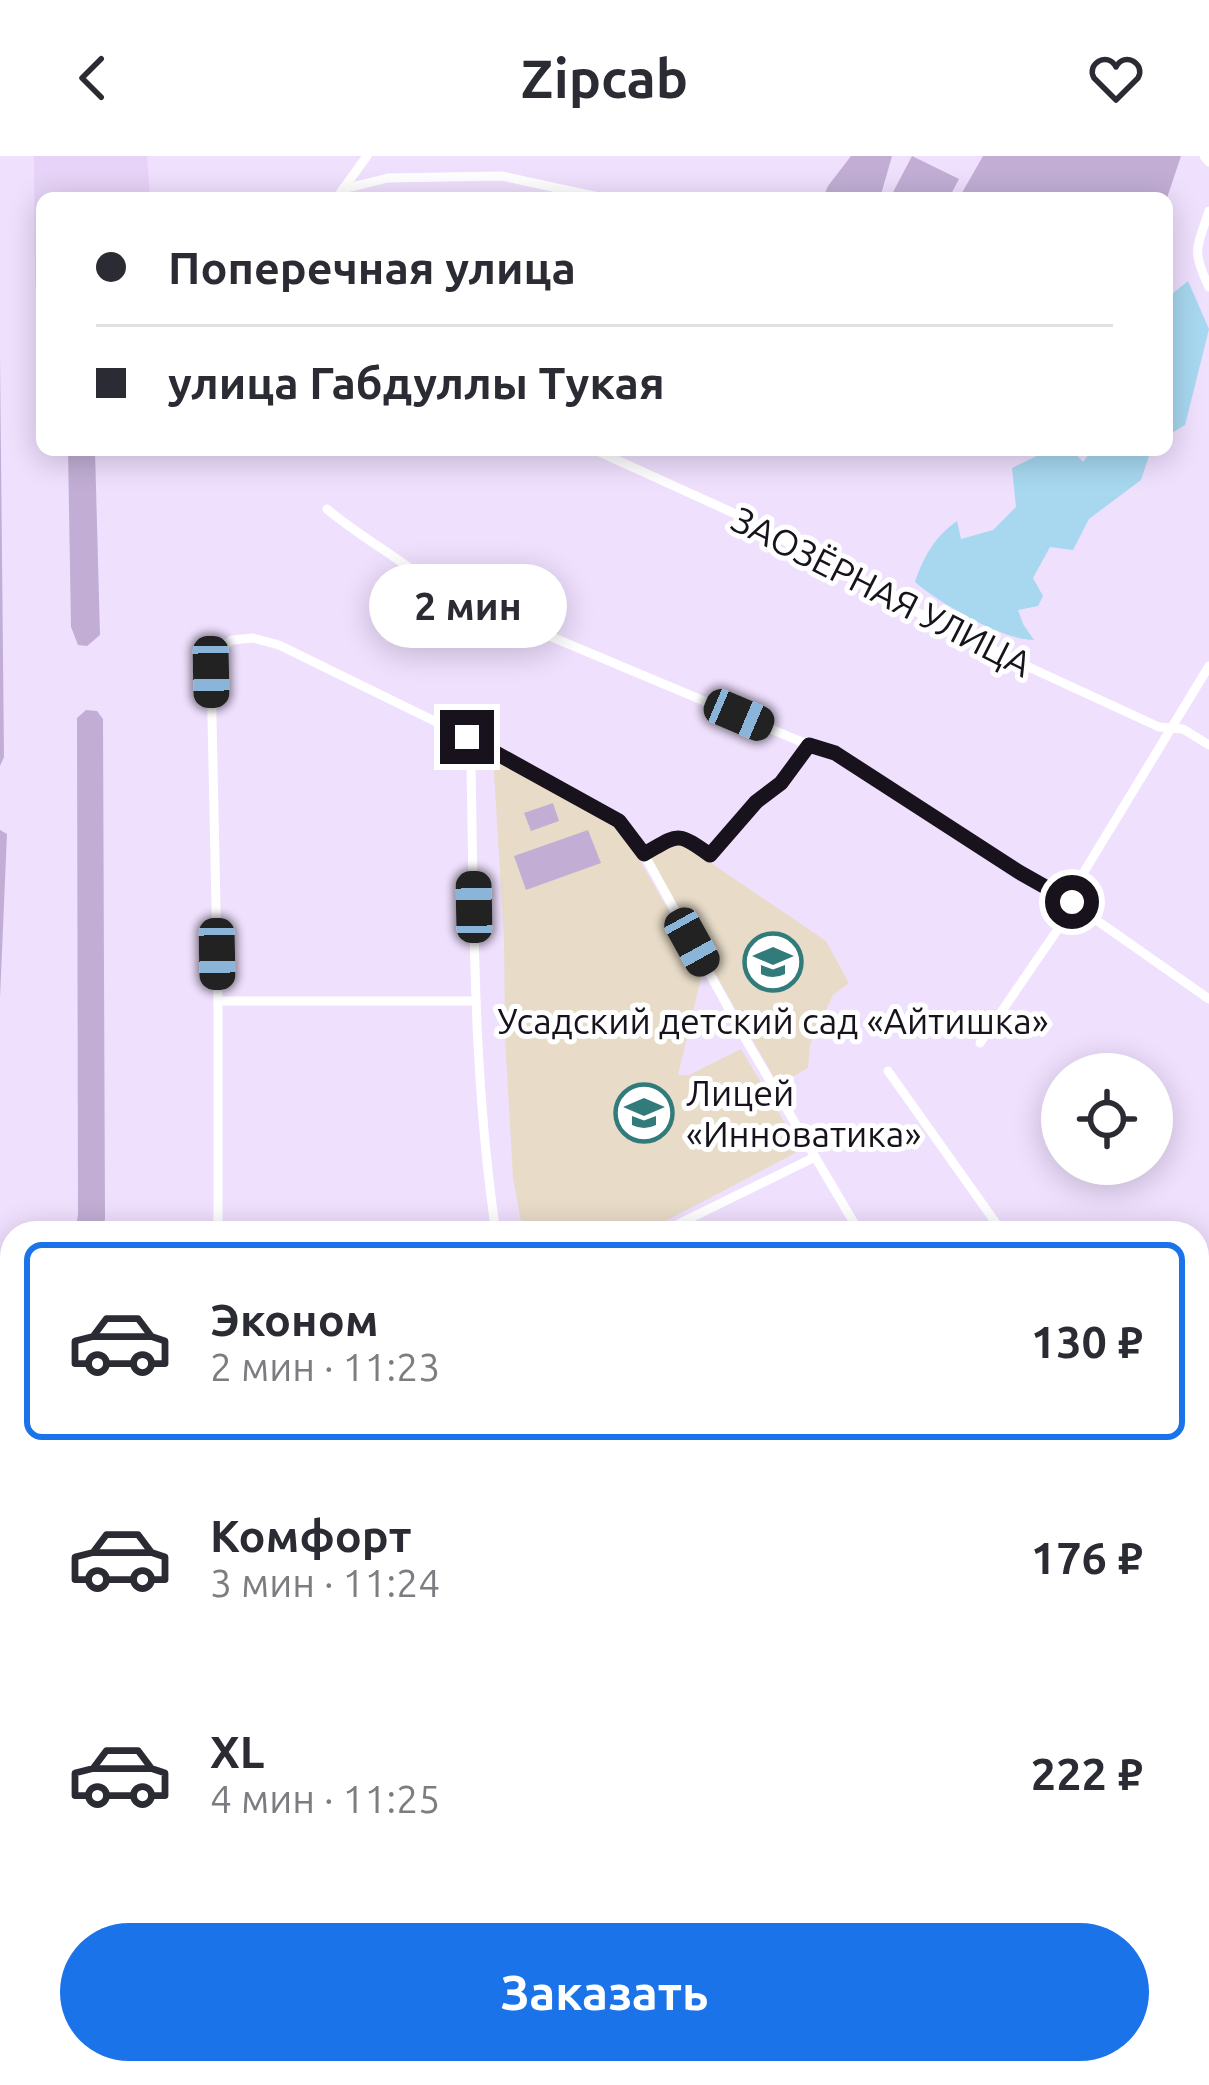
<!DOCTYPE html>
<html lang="ru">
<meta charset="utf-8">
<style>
:root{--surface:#fff;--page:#f7f7f7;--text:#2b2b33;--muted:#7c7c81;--line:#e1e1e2;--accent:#1a73e8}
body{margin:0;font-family:Ubuntu,sans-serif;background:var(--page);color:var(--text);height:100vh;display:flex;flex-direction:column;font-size:45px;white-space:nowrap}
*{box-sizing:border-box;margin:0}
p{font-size:39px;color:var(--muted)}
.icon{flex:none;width:66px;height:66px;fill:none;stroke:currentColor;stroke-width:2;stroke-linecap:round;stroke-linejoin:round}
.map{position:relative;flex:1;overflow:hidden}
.side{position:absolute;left:0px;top:1065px;width:1209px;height:864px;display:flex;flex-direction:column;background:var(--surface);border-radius:36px 36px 0 0;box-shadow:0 6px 30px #0003}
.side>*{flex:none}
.banner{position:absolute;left:36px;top:36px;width:1137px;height:264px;border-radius:18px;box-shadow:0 6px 30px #0003;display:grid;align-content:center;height:264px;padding:0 60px;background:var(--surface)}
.controls{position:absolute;left:1041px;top:897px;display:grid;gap:24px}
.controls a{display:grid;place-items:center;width:132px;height:132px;border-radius:50%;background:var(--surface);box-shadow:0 6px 30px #0003;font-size:60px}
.end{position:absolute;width:54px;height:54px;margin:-27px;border:15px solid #17121c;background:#fff;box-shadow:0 0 0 6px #fff}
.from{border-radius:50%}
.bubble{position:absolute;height:84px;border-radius:42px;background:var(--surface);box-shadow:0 6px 30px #0003;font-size:39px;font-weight:700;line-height:84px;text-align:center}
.car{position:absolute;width:36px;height:72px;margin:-36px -18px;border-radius:15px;box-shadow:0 0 9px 3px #0007;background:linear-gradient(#222 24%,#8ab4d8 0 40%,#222 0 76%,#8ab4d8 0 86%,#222 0)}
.banner b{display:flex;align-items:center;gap:42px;height:114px;font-size:45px}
.banner b+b{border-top:3px solid var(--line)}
.banner i{width:30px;height:30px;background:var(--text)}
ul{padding:21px 0 0;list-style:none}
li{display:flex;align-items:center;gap:36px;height:198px;margin:0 24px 18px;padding:0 36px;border:6px solid transparent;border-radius:18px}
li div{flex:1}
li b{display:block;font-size:45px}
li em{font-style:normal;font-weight:700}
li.on{border-color:var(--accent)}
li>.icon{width:108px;height:108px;stroke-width:1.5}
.cta{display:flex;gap:24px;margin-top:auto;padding:24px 60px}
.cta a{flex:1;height:138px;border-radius:72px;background:var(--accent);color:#fff;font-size:48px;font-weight:700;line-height:138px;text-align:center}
header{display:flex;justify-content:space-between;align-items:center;height:156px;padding:0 60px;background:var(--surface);font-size:54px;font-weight:700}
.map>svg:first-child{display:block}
.built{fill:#e6d3f7}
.education{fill:#e8dcc8}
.green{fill:#c2aed5}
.water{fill:#a7d8f0}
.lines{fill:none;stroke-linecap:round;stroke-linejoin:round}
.minor{stroke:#fff;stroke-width:9}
.major{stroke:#97e1dc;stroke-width:12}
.route{stroke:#17121c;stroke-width:15}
.labels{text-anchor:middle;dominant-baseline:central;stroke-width:10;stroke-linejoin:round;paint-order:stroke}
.street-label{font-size:36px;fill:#17121c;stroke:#fff}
.poi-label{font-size:36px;fill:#17121c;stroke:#fff}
</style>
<header><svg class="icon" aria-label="back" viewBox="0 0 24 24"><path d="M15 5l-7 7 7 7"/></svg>Zipcab<svg class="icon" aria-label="heart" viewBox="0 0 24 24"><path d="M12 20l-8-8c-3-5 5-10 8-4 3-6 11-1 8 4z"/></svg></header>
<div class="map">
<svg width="1209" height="1929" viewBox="0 0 1209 1929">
<rect width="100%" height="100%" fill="#efe0fe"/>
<polygon class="built" points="34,0 147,0 150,42 42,42 42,130 35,131"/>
<g class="education">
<polygon points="493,600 624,677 703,814 678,919 689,919 741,893 801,994 658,1069 626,1077 523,1077 513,1022 505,880 504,782"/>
<polygon points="675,686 680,686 826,785 849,827 833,839 810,888 808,912 778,929 650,701"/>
</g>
<g class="green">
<polygon points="851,0 892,0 880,42 823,42 828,30"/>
<polygon points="912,0 959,23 949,42 890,42"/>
<polygon points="983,0 1181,0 1167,42 959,42"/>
<polygon points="0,199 4,601 0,610"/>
<polygon points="68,294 95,294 100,479 87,490 78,489 71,471"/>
<polygon points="86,554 97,555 103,563 105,1063 102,1077 75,1077 78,1059 77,562"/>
<polygon points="553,647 559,665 531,675 524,657"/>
<polygon points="0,674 7,678 0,842"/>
<polygon points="588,674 601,707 526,734 514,700"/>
<polygon points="1209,1564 1209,1643 1197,1654 1197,1577"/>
<polygon points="12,1870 12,1917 41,1917 47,1929 0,1929 0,1874"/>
<polygon points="80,1917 537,1917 542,1929 86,1929"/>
</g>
<g class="water">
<polygon points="1188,125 1209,173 1185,269 1167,280 1167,142"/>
<path d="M1049,294h23l11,12 9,-12h59l-10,30 -52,39 -16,31 -23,-3 -17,31 10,18 -5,10 -20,4 5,14 11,16c-32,0 -95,-37 -119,-58 8,-24 20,-46 42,-61l4,18 32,-9 23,-23 -4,-39z"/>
</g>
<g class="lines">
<g class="minor">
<polyline points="1204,0 1209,6"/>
<polyline points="343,33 367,0"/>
<polyline points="337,42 343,33 388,22 502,20 603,42"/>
<path d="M1209,55c-12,37 -18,39 0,76"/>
<polyline points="595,294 740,360 878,437 1033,513 1159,571 1183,573 1209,589"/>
<path d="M327,353c34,29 74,49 108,79l374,157 26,8 184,119 53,31 137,96"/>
<path d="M467,581l4,29c3,156 2,313 25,467"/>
<path d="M644,698c35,-20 32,-23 66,1l46,-53 25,-19 28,-38"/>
<polyline points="218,845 476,845"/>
<polyline points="980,887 1071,754 1076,729 1209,510"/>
<polyline points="888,915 1003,1077"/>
<polyline points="218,1077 218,845 211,516 215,496 232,484 253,482 279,489 467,581 619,665 644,698 746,884 860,1077"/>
<polyline points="660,1077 815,1001"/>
<polyline points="1197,1232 1204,1228 1209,1238"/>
<polyline points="1197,1299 1209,1292"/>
<polyline points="1197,1791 1209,1790"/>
<polyline points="0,1795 12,1819"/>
<polyline points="1197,1876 1209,1879"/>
<polyline points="63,1917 69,1929"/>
<polyline points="770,1917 775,1929"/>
</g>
<g class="major">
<polyline points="0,1652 12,1652"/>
<polyline points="1197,1836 1209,1839"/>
</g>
</g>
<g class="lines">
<path class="route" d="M467,581l152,84 25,33c35,-20 32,-23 66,1l46,-53 25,-19 28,-38 26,8 184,119 53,30"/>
</g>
<defs>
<symbol id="school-ring" viewBox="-11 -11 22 22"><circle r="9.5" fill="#fff" stroke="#327b7b" stroke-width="1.5"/><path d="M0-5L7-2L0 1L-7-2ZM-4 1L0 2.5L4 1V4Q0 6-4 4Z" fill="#327b7b"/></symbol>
</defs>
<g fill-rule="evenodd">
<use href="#school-ring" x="740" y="773" width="66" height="66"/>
<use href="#school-ring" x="611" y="924" width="66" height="66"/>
</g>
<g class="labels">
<g class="street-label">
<text transform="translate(882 435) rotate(27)">ЗАОЗЁРНАЯ УЛИЦА</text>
</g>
<g class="poi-label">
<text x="773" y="864">Усадский детский сад «Айтишка»</text>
<text x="686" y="936" text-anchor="start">Лицей<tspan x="686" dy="41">«Инноватика»</tspan></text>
</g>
</g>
</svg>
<div class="controls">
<a><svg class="icon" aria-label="locate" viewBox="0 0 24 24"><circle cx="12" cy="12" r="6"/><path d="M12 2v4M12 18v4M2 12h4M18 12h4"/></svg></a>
</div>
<i class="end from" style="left:1072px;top:746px"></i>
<i class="end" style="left:467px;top:581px"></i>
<div class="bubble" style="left:369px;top:408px;width:198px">2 мин</div>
<i class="car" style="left:211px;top:516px;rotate:179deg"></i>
<i class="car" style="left:739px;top:559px;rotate:113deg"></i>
<i class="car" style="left:474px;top:751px;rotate:359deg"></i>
<i class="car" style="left:692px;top:786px;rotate:151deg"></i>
<i class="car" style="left:217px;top:798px;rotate:179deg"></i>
<div class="banner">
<b><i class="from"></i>Поперечная улица</b>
<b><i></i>улица Габдуллы Тукая</b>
</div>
<section class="side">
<ul>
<li class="on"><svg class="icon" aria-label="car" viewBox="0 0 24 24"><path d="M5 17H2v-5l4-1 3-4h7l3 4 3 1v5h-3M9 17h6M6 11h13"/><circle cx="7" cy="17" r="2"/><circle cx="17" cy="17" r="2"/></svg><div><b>Эконом</b><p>2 мин · 11:23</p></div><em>130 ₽</em></li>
<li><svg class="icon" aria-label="car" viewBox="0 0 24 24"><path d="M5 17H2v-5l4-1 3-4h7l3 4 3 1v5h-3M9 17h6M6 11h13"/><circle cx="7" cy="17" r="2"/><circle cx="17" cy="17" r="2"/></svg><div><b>Комфорт</b><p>3 мин · 11:24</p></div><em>176 ₽</em></li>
<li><svg class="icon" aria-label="car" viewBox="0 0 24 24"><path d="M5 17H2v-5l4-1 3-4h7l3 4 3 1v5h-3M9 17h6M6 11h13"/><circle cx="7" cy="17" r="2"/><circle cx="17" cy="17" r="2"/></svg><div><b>XL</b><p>4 мин · 11:25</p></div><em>222 ₽</em></li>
</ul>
<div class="cta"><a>Заказать</a></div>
</section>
</div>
